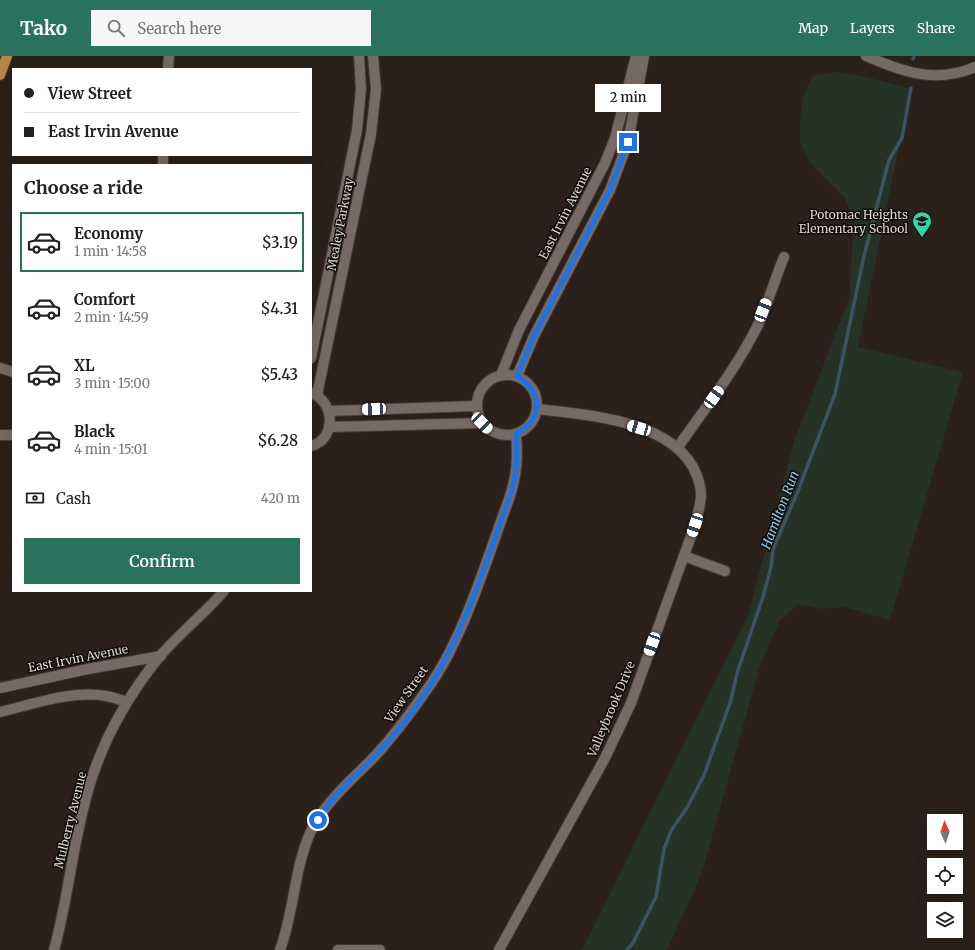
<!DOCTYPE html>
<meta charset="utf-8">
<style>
:root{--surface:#fff;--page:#f6f6f6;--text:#222;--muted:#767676;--line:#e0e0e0;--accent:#29725e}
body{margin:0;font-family:Merriweather,serif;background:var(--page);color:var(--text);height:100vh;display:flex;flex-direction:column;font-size:15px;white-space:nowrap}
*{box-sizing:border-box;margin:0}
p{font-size:13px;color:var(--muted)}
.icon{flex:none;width:22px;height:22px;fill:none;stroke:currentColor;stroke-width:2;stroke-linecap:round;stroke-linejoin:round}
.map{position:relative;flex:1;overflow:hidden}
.details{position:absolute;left:12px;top:108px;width:300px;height:428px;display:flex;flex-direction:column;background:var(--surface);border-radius:0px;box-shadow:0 4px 16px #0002}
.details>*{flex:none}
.hud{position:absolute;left:12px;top:12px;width:300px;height:88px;border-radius:0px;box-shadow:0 4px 16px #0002;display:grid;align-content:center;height:88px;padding:0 12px;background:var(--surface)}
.needle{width:26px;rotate:357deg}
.buttons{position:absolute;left:927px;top:758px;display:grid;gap:8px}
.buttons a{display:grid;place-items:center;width:36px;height:36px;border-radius:0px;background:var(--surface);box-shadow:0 4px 16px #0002;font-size:20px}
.end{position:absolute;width:18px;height:18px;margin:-9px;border:5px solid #1a73e8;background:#fff;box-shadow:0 0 0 2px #fff}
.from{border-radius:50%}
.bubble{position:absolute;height:28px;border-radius:0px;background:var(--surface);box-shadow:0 4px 16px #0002;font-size:13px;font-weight:600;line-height:28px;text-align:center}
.car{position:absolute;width:12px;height:24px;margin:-12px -6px;border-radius:5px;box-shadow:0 0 3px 1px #0007;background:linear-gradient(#fff 24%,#345 0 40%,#fff 0 76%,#345 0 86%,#fff 0)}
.hud b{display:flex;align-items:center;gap:14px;height:38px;font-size:15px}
.hud b+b{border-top:1px solid var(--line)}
.hud i{width:10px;height:10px;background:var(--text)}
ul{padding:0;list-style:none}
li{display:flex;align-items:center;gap:12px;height:60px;margin:0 8px 6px;padding:0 4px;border:2px solid transparent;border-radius:0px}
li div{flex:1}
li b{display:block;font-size:15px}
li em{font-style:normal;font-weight:600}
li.current{border-color:var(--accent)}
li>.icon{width:36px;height:36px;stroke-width:1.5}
h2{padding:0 12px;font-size:18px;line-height:48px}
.pay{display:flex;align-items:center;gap:10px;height:44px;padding:0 12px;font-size:15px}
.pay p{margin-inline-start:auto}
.primary-button{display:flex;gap:8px;margin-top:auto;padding:8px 12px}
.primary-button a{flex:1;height:46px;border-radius:0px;background:var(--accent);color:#fff;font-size:16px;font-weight:600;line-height:46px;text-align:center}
header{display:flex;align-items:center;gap:24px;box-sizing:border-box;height:56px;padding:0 20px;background:var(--accent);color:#fff}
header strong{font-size:19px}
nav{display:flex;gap:22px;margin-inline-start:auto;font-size:14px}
.search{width:280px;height:36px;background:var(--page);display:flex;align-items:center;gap:10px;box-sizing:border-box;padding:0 14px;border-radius:0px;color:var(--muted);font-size:15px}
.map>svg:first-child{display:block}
.green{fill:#253226}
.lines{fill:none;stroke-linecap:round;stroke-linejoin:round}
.stream{stroke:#3a5463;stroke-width:3.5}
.minor-casing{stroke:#433a36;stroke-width:12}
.major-casing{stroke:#433a36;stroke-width:12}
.minor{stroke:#776963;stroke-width:10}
.major{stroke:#b78844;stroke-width:10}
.route{stroke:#1a73e8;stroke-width:5}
.labels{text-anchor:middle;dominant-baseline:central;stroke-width:3;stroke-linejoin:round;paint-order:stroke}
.street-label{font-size:12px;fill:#ddd6d2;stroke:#100b08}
.poi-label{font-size:12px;fill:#ddd6d2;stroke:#100b08;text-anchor:end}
.water-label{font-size:13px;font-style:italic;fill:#95cae9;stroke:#100b08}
</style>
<header>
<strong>Tako</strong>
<div class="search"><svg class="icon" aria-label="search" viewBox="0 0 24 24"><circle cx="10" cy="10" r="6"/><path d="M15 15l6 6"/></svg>Search here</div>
<nav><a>Map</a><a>Layers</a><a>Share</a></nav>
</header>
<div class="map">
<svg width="975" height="894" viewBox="0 0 975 894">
<rect width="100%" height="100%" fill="#2b201a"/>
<polygon class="green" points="835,16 858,19 911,32 858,291 963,316 890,564 845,551 821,553 799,548 780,564 761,606 702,817 667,894 582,894 748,559 794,385 849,243 854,164 844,141 810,107 800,86 800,63 803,41 812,20"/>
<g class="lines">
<g class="stream">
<polyline points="913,3 914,0"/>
<polyline points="627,894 633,887 656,841 664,793 671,775 688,750 704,719 730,647 738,614 763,541 771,511 773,493 796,440 835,338 864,200 889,104 902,82 911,32"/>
</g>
<defs>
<g id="minor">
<path d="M866,0c37,16 69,28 109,11"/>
<polyline points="168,13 169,0"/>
<polyline points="163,109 163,99"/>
<polyline points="311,302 357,74 361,33 359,0"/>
<polyline points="0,312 13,316"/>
<circle cx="507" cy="349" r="30"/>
<polyline points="501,319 519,274 605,107 615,82 636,0"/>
<polyline points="517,320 534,280 610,134 628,86 644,0"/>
<path d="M311,337c24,8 26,46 0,53"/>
<polyline points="317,339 371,78 376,33 373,0"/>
<polyline points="329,355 476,350"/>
<polyline points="329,371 482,367"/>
<polyline points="0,379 13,379"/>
<path d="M678,391c28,-40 58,-78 80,-122 10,-22 17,-46 26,-68"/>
<polyline points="684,500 725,515"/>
<polyline points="0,632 88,613 161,600"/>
<path d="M0,656c34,-8 72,-22 106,-16 7,1 14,4 21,6"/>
<path d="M54,894c15,-54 19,-112 36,-166 14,-46 40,-91 70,-128 20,-23 44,-42 64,-65"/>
<path d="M280,894c14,-38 14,-80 30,-117 15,-32 43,-54 66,-78 19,-21 36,-44 52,-67 36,-50 59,-130 81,-189 8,-24 9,-40 7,-65"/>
<polyline points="338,894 380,894"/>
<path d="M499,894l106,-192 26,-55 64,-178c3,-13 8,-27 5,-39 -13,-65 -110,-71 -163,-77"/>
</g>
<polyline id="major" points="0,19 7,0"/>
</defs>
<use href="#minor" class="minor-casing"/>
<use href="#major" class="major-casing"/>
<use href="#minor" class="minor"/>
<use href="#major" class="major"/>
</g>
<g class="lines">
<path class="route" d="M318,764c14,-25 38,-44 58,-65 20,-21 39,-45 54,-69 36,-57 56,-124 79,-187 8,-24 9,-40 7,-65 28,-16 27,-41 1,-58l17,-40 76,-146 18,-48"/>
</g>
<defs>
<symbol id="school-pin" viewBox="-11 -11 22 30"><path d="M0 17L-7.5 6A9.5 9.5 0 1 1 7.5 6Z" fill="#32d4a8" stroke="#100b08"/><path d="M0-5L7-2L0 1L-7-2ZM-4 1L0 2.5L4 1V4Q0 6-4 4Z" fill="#111"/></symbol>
</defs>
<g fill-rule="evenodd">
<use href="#school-pin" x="911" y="154" width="22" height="30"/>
</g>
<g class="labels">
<g class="street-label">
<text transform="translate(565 157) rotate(-63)">East Irvin Avenue</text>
<text transform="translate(340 168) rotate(-79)">Mealey Parkway</text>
<text transform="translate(78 602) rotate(-11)">East Irvin Avenue</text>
<text transform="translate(406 638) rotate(-55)">View Street</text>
<text transform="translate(611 653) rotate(-67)">Valleybrook Drive</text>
<text transform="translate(70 764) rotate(-76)">Mulberry Avenue</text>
</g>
<g class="poi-label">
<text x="908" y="158">Potomac Heights<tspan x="908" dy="14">Elementary School</tspan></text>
</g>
<g class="water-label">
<text transform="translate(780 454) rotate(-69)">Hamilton Run</text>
</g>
</g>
</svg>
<div class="buttons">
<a><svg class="needle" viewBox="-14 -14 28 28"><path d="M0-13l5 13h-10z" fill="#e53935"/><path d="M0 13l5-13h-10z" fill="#767676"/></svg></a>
<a><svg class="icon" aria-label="locate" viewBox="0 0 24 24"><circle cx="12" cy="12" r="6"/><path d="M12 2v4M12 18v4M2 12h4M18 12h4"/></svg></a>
<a><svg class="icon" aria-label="layers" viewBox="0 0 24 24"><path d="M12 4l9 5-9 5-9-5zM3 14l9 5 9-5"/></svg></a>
</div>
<i class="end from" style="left:318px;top:764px"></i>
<i class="end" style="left:628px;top:86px"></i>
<div class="bubble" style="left:595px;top:28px;width:66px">2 min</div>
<i class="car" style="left:763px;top:254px;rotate:21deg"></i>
<i class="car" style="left:714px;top:341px;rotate:36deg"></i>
<i class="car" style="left:374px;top:353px;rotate:268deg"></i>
<i class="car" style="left:482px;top:367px;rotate:135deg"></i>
<i class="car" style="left:639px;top:372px;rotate:286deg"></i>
<i class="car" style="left:695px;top:469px;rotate:199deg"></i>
<i class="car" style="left:652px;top:588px;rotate:200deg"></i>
<div class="hud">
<b><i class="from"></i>View Street</b>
<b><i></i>East Irvin Avenue</b>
</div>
<section class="details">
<h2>Choose a ride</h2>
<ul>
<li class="current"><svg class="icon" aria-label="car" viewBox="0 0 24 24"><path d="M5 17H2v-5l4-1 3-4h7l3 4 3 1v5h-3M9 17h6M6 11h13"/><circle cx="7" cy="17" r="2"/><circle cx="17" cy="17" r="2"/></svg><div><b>Economy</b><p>1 min · 14:58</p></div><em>$3.19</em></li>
<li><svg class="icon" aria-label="car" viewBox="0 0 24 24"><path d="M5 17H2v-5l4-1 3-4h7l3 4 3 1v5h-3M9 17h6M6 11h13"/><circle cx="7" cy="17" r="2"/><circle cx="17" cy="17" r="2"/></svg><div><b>Comfort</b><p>2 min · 14:59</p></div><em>$4.31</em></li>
<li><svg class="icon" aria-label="car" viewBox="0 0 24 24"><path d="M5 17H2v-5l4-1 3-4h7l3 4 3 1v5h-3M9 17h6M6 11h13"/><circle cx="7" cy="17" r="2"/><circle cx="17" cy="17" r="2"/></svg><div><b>XL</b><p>3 min · 15:00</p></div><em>$5.43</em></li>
<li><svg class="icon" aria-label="car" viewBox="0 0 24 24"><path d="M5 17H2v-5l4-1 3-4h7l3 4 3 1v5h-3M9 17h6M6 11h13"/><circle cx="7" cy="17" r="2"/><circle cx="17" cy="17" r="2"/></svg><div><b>Black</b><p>4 min · 15:01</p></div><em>$6.28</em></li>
</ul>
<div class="pay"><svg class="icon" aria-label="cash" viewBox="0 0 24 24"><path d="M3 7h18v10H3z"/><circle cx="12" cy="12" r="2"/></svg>Cash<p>420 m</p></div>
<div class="primary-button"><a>Confirm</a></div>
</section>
</div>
